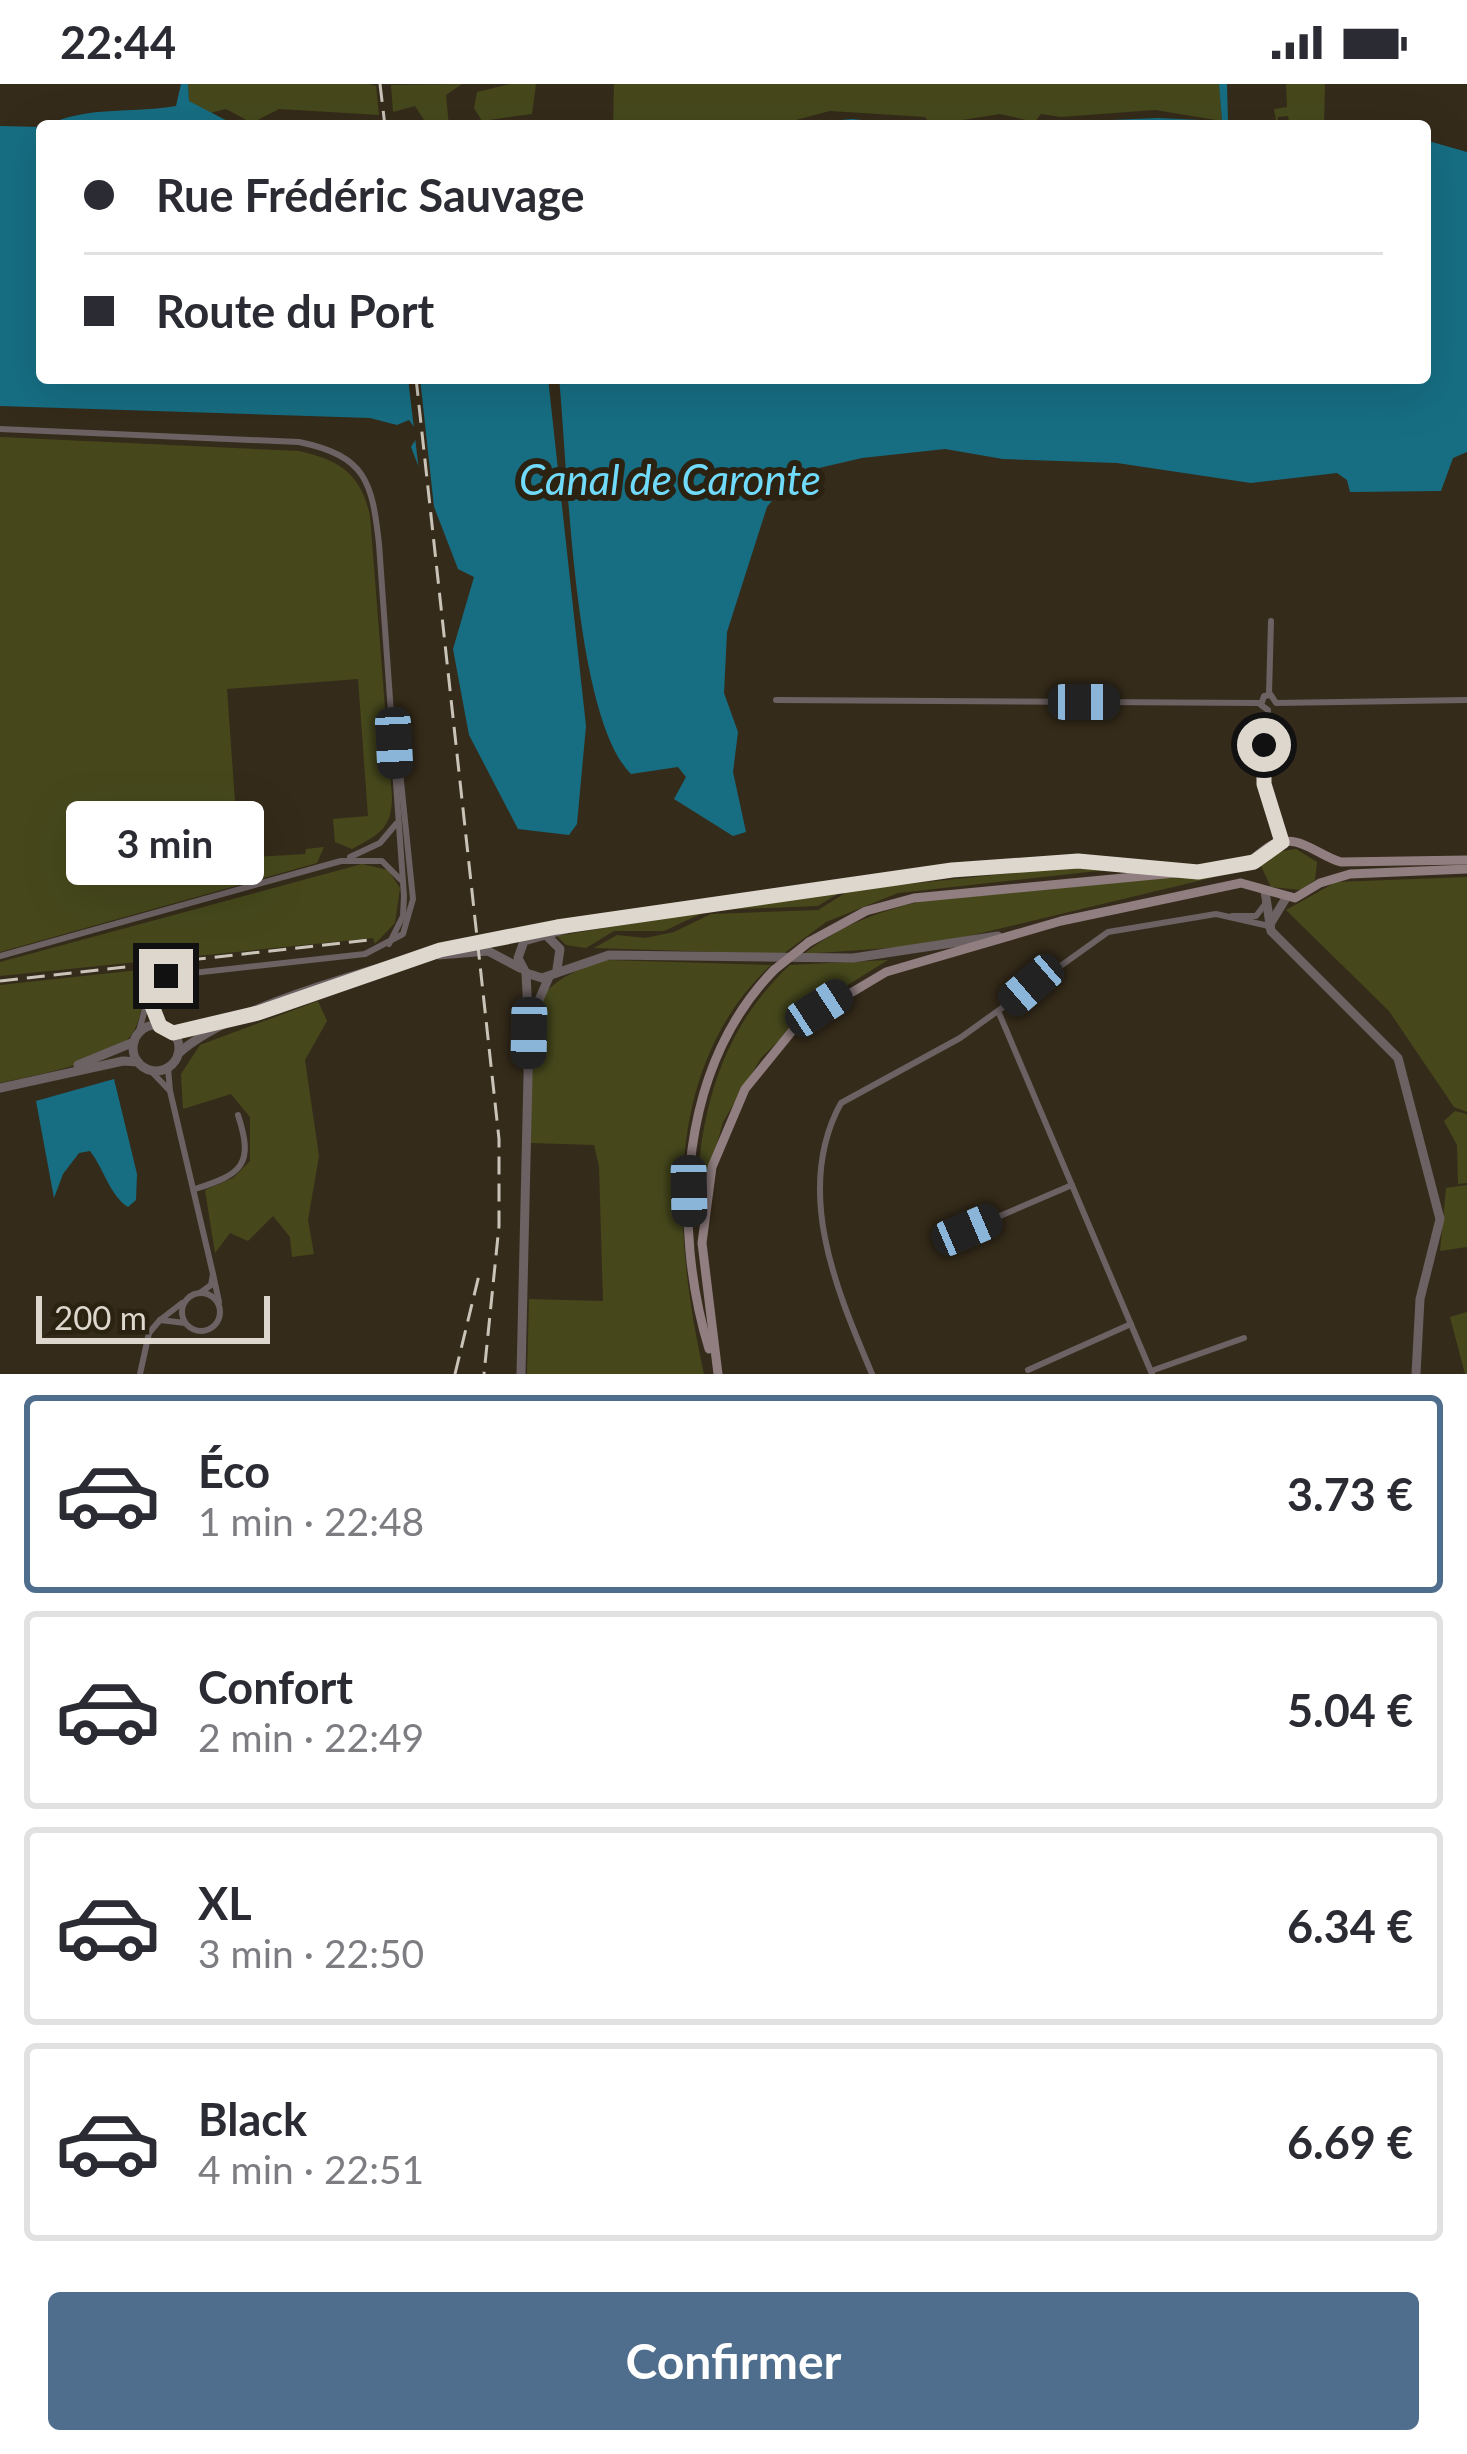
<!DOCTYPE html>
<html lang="fr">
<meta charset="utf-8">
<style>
:root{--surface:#fff;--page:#f7f7f7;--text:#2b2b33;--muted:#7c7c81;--line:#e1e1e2;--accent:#4f6d8c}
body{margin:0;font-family:Lato,sans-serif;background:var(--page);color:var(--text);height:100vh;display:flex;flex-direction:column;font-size:45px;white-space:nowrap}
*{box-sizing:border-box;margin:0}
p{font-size:39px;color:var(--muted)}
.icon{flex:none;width:66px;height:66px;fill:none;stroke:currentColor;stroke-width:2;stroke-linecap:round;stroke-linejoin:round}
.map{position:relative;height:1290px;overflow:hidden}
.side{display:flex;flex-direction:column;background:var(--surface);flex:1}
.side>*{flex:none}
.hud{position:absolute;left:36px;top:36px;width:1395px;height:264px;border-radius:12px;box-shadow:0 12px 48px #0002;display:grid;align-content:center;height:264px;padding:0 48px;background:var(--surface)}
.scale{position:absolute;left:36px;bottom:30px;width:234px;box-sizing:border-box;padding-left:12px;border:6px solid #ddd7cd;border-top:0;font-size:33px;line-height:42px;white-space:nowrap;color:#ddd7cd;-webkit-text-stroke:9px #2b2211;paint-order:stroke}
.end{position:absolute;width:54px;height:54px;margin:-27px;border:15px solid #ddd7cd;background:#111;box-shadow:0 0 0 6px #111}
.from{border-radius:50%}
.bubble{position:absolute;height:84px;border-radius:12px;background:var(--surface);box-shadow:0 12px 48px #0002;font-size:39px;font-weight:700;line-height:84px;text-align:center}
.car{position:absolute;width:36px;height:72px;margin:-36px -18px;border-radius:15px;box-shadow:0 0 9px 3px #0007;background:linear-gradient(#222 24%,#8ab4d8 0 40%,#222 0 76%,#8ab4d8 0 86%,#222 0)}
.hud b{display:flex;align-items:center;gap:42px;height:114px;font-size:45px}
.hud b+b{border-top:3px solid var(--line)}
.hud i{width:30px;height:30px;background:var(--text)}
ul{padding:21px 0 0;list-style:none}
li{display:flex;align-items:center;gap:36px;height:198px;margin:0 24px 18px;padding:0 24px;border:6px solid var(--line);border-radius:12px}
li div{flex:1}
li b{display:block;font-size:45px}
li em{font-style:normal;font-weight:700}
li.selected{border-color:var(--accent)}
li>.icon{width:108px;height:108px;stroke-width:1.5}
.button{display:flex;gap:24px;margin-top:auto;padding:24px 48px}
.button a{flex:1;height:138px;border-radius:12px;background:var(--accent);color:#fff;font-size:48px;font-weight:700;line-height:138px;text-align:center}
.status{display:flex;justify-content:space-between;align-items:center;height:84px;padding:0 60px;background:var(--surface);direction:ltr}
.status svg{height:33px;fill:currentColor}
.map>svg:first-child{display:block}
.green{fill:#46481c}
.water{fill:#176e83}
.pier{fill:#352b1a}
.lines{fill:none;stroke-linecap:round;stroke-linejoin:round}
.minor{stroke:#6c6163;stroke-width:6}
.tertiary{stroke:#6c6163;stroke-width:9}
.secondary{stroke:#907e80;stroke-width:9}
.rail{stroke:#c9c3b8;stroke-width:3;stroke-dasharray:18 9;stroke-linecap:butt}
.secondary-bridge{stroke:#907e80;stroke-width:9}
.route{stroke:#ddd7cd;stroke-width:15}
.labels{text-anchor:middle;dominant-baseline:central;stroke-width:12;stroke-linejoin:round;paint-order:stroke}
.water-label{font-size:42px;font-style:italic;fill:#70dbfb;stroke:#2b2211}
</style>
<div class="status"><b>22:44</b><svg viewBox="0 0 49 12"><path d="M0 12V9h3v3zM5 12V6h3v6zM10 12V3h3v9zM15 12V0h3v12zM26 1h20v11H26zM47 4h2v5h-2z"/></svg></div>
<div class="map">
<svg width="1467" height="1290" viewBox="0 0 1467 1290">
<rect width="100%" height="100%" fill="#352b1a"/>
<g class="green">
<polygon points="188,0 369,0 376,2 379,31 279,25 252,39 226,25 206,30 189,17"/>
<polygon points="462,0 446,11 449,42 428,42 415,22 393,28 391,1"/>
<polygon points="510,0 536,0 532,30 482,37 474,24 477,8"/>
<polygon points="614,0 1219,0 1222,37 1155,26 1061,33 1041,30 1035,38 1000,30 931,41 925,33 830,27 773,42 613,42"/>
<polygon points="1286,0 1325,0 1324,42 1290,42 1288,32 1278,33 1277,42 1274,25 1287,23"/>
<path d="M0,353l299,14c41,9 62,23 71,65l22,281c0,32 -14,38 -40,52l-17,-7 -2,-23 35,-3 -10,-137 -131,10 12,169 66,-4 1,-5 18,-2 -7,16 -317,89z"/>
<polygon points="1296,765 1317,778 1315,796 1301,806 1271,803 1261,782 1275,768"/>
<polygon points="362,780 388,786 400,804 395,839 375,860 373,854 0,892 0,878"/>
<polygon points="1070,783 1116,785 898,809 826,838 783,870 594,864 617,851 645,854 674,848 711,830 818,826 850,806"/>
<path d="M1219,792l-288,69 -127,9c83,-66 194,-62 294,-70 39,-3 82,-11 121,-8z"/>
<polygon points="1467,793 1467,1028 1454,1023 1389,927 1286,826 1336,798"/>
<polygon points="844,806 818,822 715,826"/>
<polygon points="707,827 664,847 614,847 586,864 566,861 557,852"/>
<path d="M607,876l164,5c-112,105 -97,272 -67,409h-177l2,-75 74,2 -4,-135 -5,-21 -63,-2c1,-32 -5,-124 13,-148 13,-18 40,-28 63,-35z"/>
<path d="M888,876l-74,46 -53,52 -38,64 -27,98c1,-97 20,-186 94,-255z"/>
<path d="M167,883c-32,16 -18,51 -40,73 -22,23 -96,36 -127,43v-98z"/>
<polygon points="318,917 327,937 305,976 319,1072 308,1136 314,1170 292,1173 290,1153 273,1132 248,1157 230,1149 215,1169 205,1106 233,1094 250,1077 250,1033 231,1010 183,1025 181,990 200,961"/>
<polygon points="1455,1027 1467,1030 1467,1099 1458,1100 1457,1061 1444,1037"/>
<polygon points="1467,1101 1467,1163 1440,1167 1446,1104"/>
<polygon points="1467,1228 1467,1290 1465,1290 1450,1233"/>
</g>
<g class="water">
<path d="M181,0h7l1,17 48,25h-192c43,-21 85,-12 131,-20z"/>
<polygon points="1219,0 1227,0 1228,38 1238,42 968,42 1158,34 1222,37"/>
<polygon points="852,35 921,42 773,42"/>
<polygon points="0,42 42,43 42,294 548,294 586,642 577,740 569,751 518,745 469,651 453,565 474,493 458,485 411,363 419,350 409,336 397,341 370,334 0,322"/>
<path d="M1425,56l42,12v300l-14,6 -12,33 -91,1 -3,-12 -10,-7 -86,10 -134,-20 -114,-4 -58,-10 -83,9 -69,16 -26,33 -40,125 -3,61 14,39 -5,40 13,60 -13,4 -59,-37 12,-22 -8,-10 -47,7c-58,-58 -63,-307 -72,-396h866z"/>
<path d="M114,995l23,95 -1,26 -8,7c-18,-11 -25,-40 -38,-56l-11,2 -16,21 -9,24 -18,-97z"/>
</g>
<polygon class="pier" points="408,294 420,294 435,432 420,396"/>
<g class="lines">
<g class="minor">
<path d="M0,345l299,13c67,14 73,39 80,102l25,352 -1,20 -14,28"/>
<polyline points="1269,610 1271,537"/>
<polyline points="776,616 1260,619"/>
<polyline points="1282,758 1264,699 1268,626 1261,621 1264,612 1271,611 1276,619 1467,616"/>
<polyline points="350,773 380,759 396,740"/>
<polyline points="1232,832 1256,832 1266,819"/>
<polyline points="0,872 341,777 382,777 401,796"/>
<polyline points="149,915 161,942"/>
<polyline points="999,929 1152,1290"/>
<polyline points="138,951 150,906 166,892 365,870 403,850 413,815 397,658"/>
<polyline points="150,986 170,1007 168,984"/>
<polyline points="170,1007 213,1190"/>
<path d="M195,1105c48,-15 59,-25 43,-74"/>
<polyline points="967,1146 1072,1101"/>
<circle cx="201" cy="1228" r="19"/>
<polyline points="200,1209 211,1201 213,1190 219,1218"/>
<polyline points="182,1219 160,1236 185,1239"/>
<polyline points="1028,1286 1131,1240"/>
<polyline points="1151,1287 1244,1254"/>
<polyline points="140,1290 149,1249 160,1236"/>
<path d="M872,1290c-35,-83 -79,-184 -31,-271l119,-65 148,-106 108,-18 53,12"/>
</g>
<g class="tertiary">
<polyline points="1265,807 1271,847 1398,974 1440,1135 1420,1215 1416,1290"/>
<polyline points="1269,842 1286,814"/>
<polyline points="545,850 560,865 557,885"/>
<polyline points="439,871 488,867 520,884"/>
<polyline points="526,889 542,894 609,871 853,874 998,852"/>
<polyline points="532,932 549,893"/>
<circle cx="156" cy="964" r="23"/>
<polyline points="173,949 212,940"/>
<path d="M178,970c56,-54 274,-108 355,-123"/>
<polyline points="78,981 134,958"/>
<polyline points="0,1004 123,977 138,978"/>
<polyline points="521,1290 529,949 526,889 518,874 524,857 581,841 952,786 1078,777 1180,786"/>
</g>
<g class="secondary">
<path d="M809,858l57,-31 48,-13 324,-31c15,-5 19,-13 32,-21 28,-15 46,9 71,16l126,-2"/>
<path d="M709,1265c-38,-125 -29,-282 65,-379"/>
<polyline points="718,1290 702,1159 712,1083 745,1005 797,941 886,888 1061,837 1241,799 1295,814 1320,799 1350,790 1467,785"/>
</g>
<g class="rail">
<polyline points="380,0 385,42"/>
<polyline points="416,294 499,1055 499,1142 484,1290"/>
<polyline points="0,897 369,856"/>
<polyline points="455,1290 479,1191"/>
</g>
<polyline class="secondary-bridge" points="774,886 809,858"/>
</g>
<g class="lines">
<polyline class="route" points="166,892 148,912 160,942 173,949 258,929 440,866 557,843 952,786 1078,777 1198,788 1254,778 1282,758 1264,700 1264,661"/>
</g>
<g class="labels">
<g class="water-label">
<text x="670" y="395">Canal de Caronte</text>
</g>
</g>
</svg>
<div class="scale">200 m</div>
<i class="end from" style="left:1264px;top:661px"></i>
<i class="end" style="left:166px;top:892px"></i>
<div class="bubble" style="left:66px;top:717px;width:198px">3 min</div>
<i class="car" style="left:1084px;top:618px;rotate:90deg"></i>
<i class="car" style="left:394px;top:659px;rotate:177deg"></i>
<i class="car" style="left:1031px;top:901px;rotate:229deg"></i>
<i class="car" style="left:819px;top:924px;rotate:57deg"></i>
<i class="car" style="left:529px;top:949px;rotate:181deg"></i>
<i class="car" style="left:689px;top:1107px;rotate:179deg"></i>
<i class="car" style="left:967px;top:1146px;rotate:67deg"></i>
<div class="hud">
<b><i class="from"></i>Rue Frédéric Sauvage</b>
<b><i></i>Route du Port</b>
</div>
</div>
<section class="side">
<ul>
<li class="selected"><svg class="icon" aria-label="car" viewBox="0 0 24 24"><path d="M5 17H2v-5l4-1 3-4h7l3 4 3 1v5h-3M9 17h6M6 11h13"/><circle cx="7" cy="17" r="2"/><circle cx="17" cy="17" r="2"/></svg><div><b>Éco</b><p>1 min · 22:48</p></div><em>3.73 €</em></li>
<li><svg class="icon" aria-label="car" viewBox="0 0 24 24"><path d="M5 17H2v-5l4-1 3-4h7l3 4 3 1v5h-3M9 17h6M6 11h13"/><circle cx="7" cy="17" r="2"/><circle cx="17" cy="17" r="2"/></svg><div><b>Confort</b><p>2 min · 22:49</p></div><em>5.04 €</em></li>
<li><svg class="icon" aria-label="car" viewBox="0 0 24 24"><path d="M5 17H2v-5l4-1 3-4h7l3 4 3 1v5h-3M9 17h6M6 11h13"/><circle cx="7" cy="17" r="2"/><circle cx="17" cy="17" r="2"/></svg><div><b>XL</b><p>3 min · 22:50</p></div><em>6.34 €</em></li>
<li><svg class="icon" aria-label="car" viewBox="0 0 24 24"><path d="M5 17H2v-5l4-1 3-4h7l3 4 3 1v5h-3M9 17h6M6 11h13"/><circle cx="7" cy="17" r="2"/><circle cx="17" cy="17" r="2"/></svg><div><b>Black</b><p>4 min · 22:51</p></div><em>6.69 €</em></li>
</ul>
<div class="button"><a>Confirmer</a></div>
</section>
